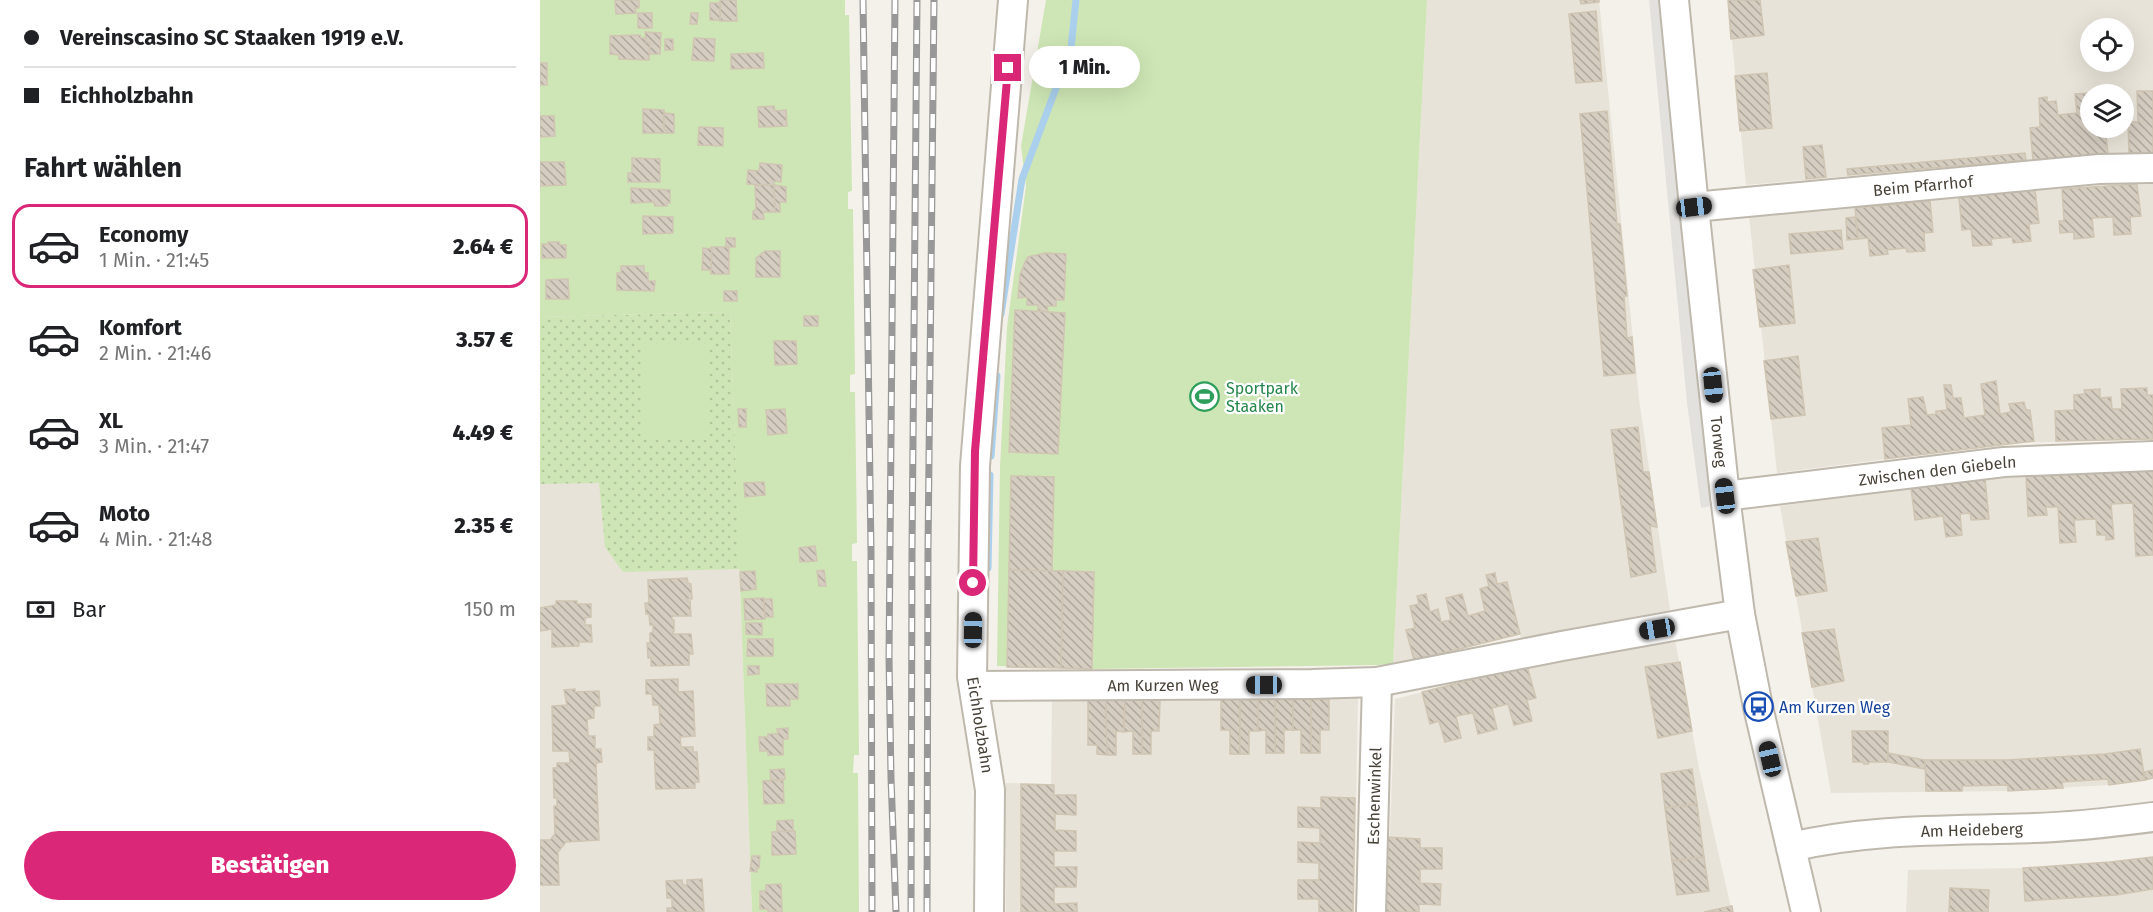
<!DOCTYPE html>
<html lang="de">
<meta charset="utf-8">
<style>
:root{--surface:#fff;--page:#f2f2f2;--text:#202124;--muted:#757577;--line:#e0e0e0;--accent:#db2777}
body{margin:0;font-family:"Fira Sans",sans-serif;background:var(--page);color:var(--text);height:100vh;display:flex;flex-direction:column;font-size:22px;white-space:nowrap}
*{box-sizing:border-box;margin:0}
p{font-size:20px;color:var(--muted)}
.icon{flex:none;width:33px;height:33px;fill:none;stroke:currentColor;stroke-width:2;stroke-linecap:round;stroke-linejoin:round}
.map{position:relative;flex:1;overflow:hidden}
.sheet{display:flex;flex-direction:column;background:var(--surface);width:540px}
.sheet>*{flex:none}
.hud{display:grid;align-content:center;height:132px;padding:0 24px;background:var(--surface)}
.fabs{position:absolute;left:1540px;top:18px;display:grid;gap:12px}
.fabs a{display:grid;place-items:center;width:54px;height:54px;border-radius:50%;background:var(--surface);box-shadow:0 6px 24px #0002;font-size:30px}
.end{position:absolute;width:27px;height:27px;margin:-14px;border:8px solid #db2777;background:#fff;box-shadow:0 0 0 3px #fff}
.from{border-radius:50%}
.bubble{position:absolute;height:42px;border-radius:21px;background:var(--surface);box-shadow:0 6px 24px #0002;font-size:20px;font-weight:800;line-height:42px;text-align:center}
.car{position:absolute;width:18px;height:36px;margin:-18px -9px;border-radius:8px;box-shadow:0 0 4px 2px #0007;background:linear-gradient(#222 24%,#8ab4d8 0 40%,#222 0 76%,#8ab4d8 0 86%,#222 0)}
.hud b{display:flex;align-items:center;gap:21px;height:57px;font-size:22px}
.hud b+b{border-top:2px solid var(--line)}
.hud i{width:15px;height:15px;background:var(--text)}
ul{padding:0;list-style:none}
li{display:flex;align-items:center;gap:18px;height:84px;margin:0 12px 9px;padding:0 12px;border:3px solid transparent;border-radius:18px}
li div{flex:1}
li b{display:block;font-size:22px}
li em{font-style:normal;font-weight:800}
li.active{border-color:var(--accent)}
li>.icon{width:54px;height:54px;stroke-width:1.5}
h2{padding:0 24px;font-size:27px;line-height:72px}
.pay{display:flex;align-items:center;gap:15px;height:66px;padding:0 24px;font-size:22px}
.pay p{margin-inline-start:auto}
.cta{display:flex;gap:12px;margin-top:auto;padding:12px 24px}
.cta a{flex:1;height:69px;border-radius:36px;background:var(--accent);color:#fff;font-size:24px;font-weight:800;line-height:69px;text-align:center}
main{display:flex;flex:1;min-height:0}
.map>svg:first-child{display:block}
.residential{fill:#e8e3d8;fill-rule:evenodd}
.grass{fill:url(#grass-dots)}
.green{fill:#cee6b5}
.parking{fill:#e3e1de}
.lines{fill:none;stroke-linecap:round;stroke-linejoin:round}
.stream{stroke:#aad0ed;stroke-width:7}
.building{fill:url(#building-back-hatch);stroke:#d0c5b3;stroke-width:1.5}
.minor-casing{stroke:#bfb9ad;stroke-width:32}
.minor{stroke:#fff;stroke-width:28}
.rail-casing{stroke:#989898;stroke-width:7}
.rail{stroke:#fff;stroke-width:4.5;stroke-dasharray:14;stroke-linecap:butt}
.route{stroke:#db2777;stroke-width:8}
.labels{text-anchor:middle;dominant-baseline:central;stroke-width:4.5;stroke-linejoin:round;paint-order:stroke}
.street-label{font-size:16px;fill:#484238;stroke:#fff}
.leisure-label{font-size:16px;fill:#27864d;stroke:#fff;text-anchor:start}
.transit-label{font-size:16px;fill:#164399;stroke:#fff;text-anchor:start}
</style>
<main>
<section class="sheet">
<div class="hud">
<b><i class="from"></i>Vereinscasino SC Staaken 1919 e.V.</b>
<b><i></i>Eichholzbahn</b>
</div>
<h2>Fahrt wählen</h2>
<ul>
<li class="active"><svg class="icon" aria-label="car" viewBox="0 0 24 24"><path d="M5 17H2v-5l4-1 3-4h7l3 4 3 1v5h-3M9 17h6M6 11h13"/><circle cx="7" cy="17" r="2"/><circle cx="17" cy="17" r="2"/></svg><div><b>Economy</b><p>1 Min. · 21:45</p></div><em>2.64 €</em></li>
<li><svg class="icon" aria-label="car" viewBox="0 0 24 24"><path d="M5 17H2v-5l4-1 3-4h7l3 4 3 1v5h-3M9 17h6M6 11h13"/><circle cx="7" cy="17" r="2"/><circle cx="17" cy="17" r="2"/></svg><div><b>Komfort</b><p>2 Min. · 21:46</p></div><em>3.57 €</em></li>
<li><svg class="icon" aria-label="car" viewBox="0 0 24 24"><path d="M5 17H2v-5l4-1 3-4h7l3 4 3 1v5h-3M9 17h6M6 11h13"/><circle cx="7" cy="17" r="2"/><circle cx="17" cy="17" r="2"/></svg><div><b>XL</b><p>3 Min. · 21:47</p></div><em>4.49 €</em></li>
<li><svg class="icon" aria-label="car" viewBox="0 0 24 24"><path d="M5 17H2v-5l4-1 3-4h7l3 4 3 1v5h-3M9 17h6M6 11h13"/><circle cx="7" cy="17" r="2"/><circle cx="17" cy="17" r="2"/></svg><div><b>Moto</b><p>4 Min. · 21:48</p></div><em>2.35 €</em></li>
</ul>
<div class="pay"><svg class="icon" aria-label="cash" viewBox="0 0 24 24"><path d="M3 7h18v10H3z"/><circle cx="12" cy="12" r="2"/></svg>Bar<p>150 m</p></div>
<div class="cta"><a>Bestätigen</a></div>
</section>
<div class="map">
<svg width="1613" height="912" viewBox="0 0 1613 912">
<defs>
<pattern id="grass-dots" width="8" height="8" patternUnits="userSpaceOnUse" patternTransform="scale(1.5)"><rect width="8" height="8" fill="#cee6b5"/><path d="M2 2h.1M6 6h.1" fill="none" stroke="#b2c69c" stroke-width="1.8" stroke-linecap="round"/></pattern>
<pattern id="building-back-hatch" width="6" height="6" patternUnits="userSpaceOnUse" patternTransform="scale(1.5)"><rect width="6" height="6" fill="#d5cdc0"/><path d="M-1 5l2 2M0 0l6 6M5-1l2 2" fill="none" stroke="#afa89d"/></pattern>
</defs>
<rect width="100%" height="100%" fill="#f4f1ea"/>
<g class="residential">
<polygon points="887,0 1059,0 1099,399 1130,610 981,638 980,634 874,660 853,664"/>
<path d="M1188,0h425v153h-45l-362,32zM1551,28h33v34h-33zM1551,94h33v34h-33z"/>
<polygon points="1613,184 1613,439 1473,443 1237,473 1209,216 1495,190"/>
<polygon points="190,312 212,912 0,912 0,317"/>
<polygon points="1613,470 1613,778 1569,785 1468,791 1291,793 1240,506 1445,479 1486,475"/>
<polygon points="1135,639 1159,768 1192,912 847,912 855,699 987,666"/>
<polygon points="656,698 818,698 814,912 466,912 466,783 511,784 512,700"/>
<polygon points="1613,857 1613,912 1366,912 1368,870 1483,868 1570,862"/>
</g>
<polygon class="grass" points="190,312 200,569 83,572 65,547 59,483 0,484 0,317"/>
<g class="green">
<polygon points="0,0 305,0 305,15 309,15 312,191 308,192 308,209 313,209 315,374 310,375 310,392 315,392 317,543 312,544 312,561 317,561 319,755 314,755 313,773 318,773 319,912 212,912 190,312 0,317"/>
<polygon points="506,0 887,0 853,664 838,665 552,669 457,666 460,467 467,327 486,186 481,146"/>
<polygon points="101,344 167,344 168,440 101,440"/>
</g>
<polygon class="parking" points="1109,0 1125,0 1176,505 1161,508 1147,403"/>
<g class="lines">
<g class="stream">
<polyline points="461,314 482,179 531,48 536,0"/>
<polyline points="451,456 457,376"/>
<polyline points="448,568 450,475"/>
</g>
</g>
<g class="building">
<polygon points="75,0 99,0 99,8 95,8 96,13 76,14"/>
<polygon points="180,0 196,0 197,21 180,21"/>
<polygon points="1040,0 1059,0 1059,2 1041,4"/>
<polygon points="1188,0 1220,0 1224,35 1191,39"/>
<rect x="170" y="3" width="10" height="17"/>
<polygon points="1056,11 1062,81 1036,83 1029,14"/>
<rect x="98" y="13" width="14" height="15"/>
<polygon points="151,13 158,13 157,24 150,24"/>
<polygon points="105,32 121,33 120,54 109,54 110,43 106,42"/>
<polygon points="100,35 101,38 106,38 106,42 110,43 109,60 79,59 79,55 70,54 70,36"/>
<polygon points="154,38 175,39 174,61 152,60"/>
<rect x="125" y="39" width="8" height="11"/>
<polygon points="223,53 224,68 191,69 191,54"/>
<rect x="0" y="63" width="7" height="22"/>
<polygon points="1227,73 1232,128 1200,131 1195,76"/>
<polygon points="1597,91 1613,91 1613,153 1589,153 1588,122 1598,122"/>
<polygon points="1551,93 1551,128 1565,128 1568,153 1493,160 1490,128 1500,127 1499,98 1507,97 1507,102 1516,101 1518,115 1537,113 1535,94"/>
<polygon points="234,106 235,111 246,110 247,126 219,127 218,107"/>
<polygon points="103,109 124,110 124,129 127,130 127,133 103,133"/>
<polygon points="1067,111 1077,224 1080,224 1087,296 1084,296 1087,338 1092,337 1095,373 1064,376 1040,114"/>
<polygon points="124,113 134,114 134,133 127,133 127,130 124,129"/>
<polygon points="0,116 14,116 15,136 0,137"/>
<polygon points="159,127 183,128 183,146 158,145"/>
<polygon points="1282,145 1286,177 1266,179 1263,147"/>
<polygon points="1485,153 1486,160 1308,175 1307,169"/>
<polygon points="92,158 120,159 120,182 88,182 88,173 92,173"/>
<polygon points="0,162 24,162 26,185 0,186"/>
<polygon points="220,163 242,165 241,182 234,181 234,185 207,184 208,170 219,171"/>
<polygon points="1597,184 1601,216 1590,217 1591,234 1574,235 1573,217 1552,218 1554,237 1534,239 1534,232 1520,233 1519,221 1524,221 1522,189"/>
<polygon points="215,185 234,185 235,212 223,212 224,219 213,219 213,211 216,210"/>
<polygon points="234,185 246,187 246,202 240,202 240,212 235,212"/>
<polygon points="91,188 130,190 130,203 127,203 127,206 115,206 114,202 91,203"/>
<polygon points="1495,190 1499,223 1489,224 1491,241 1473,243 1472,237 1451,239 1452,245 1433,246 1431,229 1422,230 1419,198"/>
<polygon points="1390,201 1393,232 1384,233 1385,251 1367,252 1366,248 1347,250 1348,254 1330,256 1328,238 1318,239 1315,208"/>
<polygon points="103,216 133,217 133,233 103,234"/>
<polygon points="1315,217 1318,239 1307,240 1306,218"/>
<polygon points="1301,230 1303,249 1251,254 1249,234"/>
<rect x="186" y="238" width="9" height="9"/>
<polygon points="8,242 19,242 20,245 26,245 26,258 2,258 2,244 9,244"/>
<rect x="171" y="247" width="18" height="27"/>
<polygon points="163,248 172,249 171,270 162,270"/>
<polygon points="225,251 240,251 240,277 216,277 216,258"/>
<polygon points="505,253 526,254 524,300 516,300 516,306 507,306 508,312 498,311 498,305 487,305 487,297 478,298 480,275 485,262 488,257"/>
<polygon points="1249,265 1255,323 1220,327 1213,270"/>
<polygon points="81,266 104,266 104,273 108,273 108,281 115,281 114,291 77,290 77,273 81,273"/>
<polygon points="28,279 29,299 6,299 6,280"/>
<rect x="184" y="291" width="13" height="10"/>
<polygon points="475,310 525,313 518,454 469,452"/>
<rect x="264" y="316" width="14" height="10"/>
<polygon points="234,341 256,341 257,364 235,365"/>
<polygon points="1258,356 1265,415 1231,419 1224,361"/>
<polygon points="1456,381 1460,414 1471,412 1469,404 1484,402 1486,410 1490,410 1494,441 1345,459 1342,428 1371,425 1368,399 1383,397 1387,415 1396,414 1396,411 1407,410 1404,385 1411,385 1413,398 1421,398 1424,418 1445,415 1441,384"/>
<polygon points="1607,388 1607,395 1613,395 1613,439 1516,441 1515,411 1534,410 1534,395 1545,394 1544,390 1560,389 1560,398 1571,397 1572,409 1582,409 1581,389"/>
<polygon points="198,409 206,409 206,427 199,427"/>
<polygon points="245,409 247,433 228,435 226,410"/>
<polygon points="1098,427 1103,472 1109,472 1117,527 1110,526 1116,572 1091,577 1071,430"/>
<polygon points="1613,470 1613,555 1596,556 1593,503 1571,504 1574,539 1566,540 1566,535 1557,535 1556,519 1534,520 1536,542 1520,543 1518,507 1506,507 1507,515 1488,516 1486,475"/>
<polygon points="471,476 514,477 512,571 469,570"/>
<polygon points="1445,479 1449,519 1431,520 1430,513 1420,514 1422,535 1406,537 1403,516 1375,520 1371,488"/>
<polygon points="224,482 225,495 205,497 204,483"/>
<polygon points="1278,538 1287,591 1256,596 1246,542"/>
<polygon points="275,546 277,561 260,562 259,548"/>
<polygon points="284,570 286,586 279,586 277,571"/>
<polygon points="469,570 523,571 521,668 467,667"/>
<polygon points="215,571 216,589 201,591 200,572"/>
<polygon points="523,571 554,572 552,669 521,668"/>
<polygon points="955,573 957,584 967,582 980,634 874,660 866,630 875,628 870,606 879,604 877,596 886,594 890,612 898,609 901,622 911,620 906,598 922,594 928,616 945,611 940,589 949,586 946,575"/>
<polygon points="147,578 148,583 151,584 152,599 146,599 147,601 150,601 151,616 132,616 132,620 134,620 134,631 132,634 151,634 153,654 149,654 149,665 111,666 111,658 108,658 107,643 110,643 110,633 113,632 113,625 110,625 109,614 106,614 105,603 109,603 108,580"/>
<polygon points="224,598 225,619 205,620 204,599"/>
<polygon points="224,599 232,599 233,617 225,617"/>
<polygon points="16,601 37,601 37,604 51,604 51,617 45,618 45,625 51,625 52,642 39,642 39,646 12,647 12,629 0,631 0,608 16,605"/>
<polygon points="206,623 222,623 222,635 206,634"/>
<polygon points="1294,629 1304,681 1272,687 1262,633"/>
<polygon points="208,639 233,639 233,656 207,656"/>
<polygon points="1140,662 1152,731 1118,738 1105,667"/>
<polygon points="208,666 219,666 219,674 208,675"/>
<polygon points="987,666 996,698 987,700 992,721 974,725 968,704 952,708 957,729 938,734 933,713 916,716 921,738 905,742 899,721 890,724 882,692"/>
<polygon points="138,679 138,692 153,691 155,736 140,737 141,747 153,747 153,752 157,752 159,782 155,782 155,788 116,789 114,750 108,750 108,737 114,737 114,725 120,724 119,705 113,705 112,694 106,694 106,680"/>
<polygon points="226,684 258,684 258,699 250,699 250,706 227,706"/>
<polygon points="35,689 35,692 59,691 60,706 54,706 54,718 47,719 48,736 55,736 55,749 61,749 62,762 56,763 59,840 26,842 18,852 19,885 0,885 0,840 10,840 15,834 14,806 17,806 17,798 14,798 13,768 17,768 17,763 30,763 29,751 13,751 12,706 27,705 24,690"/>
<polygon points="681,699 700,699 700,754 690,754 690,730 681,730"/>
<polygon points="700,699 718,700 718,731 709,731 709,754 700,754"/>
<polygon points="735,699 753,699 753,730 744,730 744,753 735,753"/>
<polygon points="735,699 735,753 726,753 726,730 718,731 718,700"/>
<polygon points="753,699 771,699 771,753 761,753 761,730 753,730"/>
<polygon points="771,699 789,699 789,730 780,730 780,753 771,753"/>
<polygon points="548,700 566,700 567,755 557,754 557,745 548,745"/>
<polygon points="566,700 585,700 584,732 576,731 576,755 567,755"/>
<polygon points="585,700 602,700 602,754 593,754 593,731 584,732"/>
<polygon points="602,700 620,700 619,731 611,731 611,754 602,754"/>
<polygon points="248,728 248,739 243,739 243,755 228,755 228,751 220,751 219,737 228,737 228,734 238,734 237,729"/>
<polygon points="1312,731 1348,731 1348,762 1330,762 1328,764 1324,764 1322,762 1313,762"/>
<polygon points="1600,749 1605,780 1569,785 1568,779 1522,782 1523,788 1468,791 1468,785 1422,786 1422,791 1386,791 1385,760 1466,760 1565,754"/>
<polygon points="1348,753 1385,760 1385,769 1348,762"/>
<polygon points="244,769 245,779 231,781 230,770"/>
<polygon points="1152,769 1157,804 1125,808 1121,774"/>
<polygon points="1613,770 1613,778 1605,780 1604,772"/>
<polygon points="243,780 244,803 224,804 223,781"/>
<polygon points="481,784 514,785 514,795 536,795 536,815 515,814 515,830 536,831 536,851 514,851 514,867 537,867 536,887 514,887 514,904 537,903 537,912 481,912"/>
<polygon points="781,797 815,798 813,912 779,912 779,899 758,899 758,880 779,880 779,863 758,862 758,842 780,843 780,828 758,827 758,807 781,808"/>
<polygon points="1157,804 1164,857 1132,861 1125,808"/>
<polygon points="253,820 253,831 237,832 237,821"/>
<polygon points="255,831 256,854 232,855 232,832"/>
<polygon points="846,837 880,839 880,848 902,848 902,869 880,869 880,883 901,884 900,905 879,904 879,912 845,912"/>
<polygon points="212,856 220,856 219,868 217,868 217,872 210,871"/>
<polygon points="1164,857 1169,891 1137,895 1132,861"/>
<polygon points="1613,857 1613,889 1576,895 1485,901 1483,868 1570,862"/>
<polygon points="162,879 164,912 127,912 127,908 132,908 132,898 127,898 126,881 142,880 143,885 147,885 147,880"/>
<polygon points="241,884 242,912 228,912 228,909 220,909 220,891 226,891 226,885"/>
<polygon points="1410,888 1449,890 1448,912 1409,912"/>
<polygon points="1192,906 1193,912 1164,912"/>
</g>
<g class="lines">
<defs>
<g id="minor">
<path id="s1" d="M1134,0l20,207 31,289 15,118 18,93 48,205"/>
<path id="s2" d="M1154,207l405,-38 54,-1"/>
<path id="s3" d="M1185,496l279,-34 149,-6"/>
<path id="s4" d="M435,686l337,-2 65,-2 185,-36 178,-32"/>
<path id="s5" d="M1251,847c80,-19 161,-16 243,-19 40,-1 80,-6 119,-11"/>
<polyline points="449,912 450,790 432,677 435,466 473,0"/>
<path id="s6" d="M831,912l6,-230"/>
</g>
</defs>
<use href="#minor" class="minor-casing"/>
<use href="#minor" class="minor"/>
<defs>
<g id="rail">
<polyline points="323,0 331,551 332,912"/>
<polyline points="355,0 349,657 351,778 356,912"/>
<polyline points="371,912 372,551 377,0"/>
<polyline points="387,912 388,550 394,0"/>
</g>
</defs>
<use href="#rail" class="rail-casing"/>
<use href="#rail" class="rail"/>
</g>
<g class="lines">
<polyline class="route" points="433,583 435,451 468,68"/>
</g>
<defs>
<symbol id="stadium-ring" viewBox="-11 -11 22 22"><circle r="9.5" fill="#fff" stroke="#2e9e5b" stroke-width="1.5"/><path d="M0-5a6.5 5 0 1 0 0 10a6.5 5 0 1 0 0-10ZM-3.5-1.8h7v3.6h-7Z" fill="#2e9e5b"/></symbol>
<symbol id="bus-ring" viewBox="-11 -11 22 22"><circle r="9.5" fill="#fff" stroke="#1a4fb4" stroke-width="1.5"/><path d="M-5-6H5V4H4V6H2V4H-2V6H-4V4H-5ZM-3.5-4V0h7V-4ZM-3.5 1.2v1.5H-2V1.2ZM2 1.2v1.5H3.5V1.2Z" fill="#1a4fb4"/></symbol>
</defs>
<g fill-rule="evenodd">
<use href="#stadium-ring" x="648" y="380" width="33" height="33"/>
<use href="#bus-ring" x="1202" y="690" width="33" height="33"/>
</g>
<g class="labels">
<g class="street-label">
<text stroke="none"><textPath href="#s2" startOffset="230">Beim Pfarrhof</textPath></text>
<text stroke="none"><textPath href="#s1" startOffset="444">Torweg</textPath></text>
<text stroke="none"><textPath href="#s3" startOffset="214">Zwischen den Giebeln</textPath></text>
<text stroke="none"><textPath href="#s4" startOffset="188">Am Kurzen Weg</textPath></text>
<text transform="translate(440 725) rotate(81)">Eichholzbahn</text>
<text stroke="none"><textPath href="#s6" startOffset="116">Eschenwinkel</textPath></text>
<text stroke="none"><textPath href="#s5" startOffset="182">Am Heideberg</textPath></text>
</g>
<g class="leisure-label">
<text x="686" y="388">Sportpark<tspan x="686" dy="18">Staaken</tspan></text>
</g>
<g class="transit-label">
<text x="1239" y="707">Am Kurzen Weg</text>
</g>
</g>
</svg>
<div class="fabs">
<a><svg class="icon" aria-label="locate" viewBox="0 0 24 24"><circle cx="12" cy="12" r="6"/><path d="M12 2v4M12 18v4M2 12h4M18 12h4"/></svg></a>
<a><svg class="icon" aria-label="layers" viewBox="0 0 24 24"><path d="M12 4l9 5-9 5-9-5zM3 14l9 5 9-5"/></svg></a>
</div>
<i class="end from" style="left:433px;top:583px"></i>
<i class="end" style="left:468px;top:68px"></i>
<div class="bubble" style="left:489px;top:46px;width:111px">1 Min.</div>
<i class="car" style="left:1154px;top:207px;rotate:83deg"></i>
<i class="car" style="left:1173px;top:385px;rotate:174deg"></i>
<i class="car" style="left:1185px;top:496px;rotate:353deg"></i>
<i class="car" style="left:1117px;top:629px;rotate:260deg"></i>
<i class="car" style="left:433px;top:630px;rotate:1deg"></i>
<i class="car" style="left:724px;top:685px;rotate:270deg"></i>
<i class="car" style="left:1230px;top:759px;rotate:347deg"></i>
</div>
</main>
